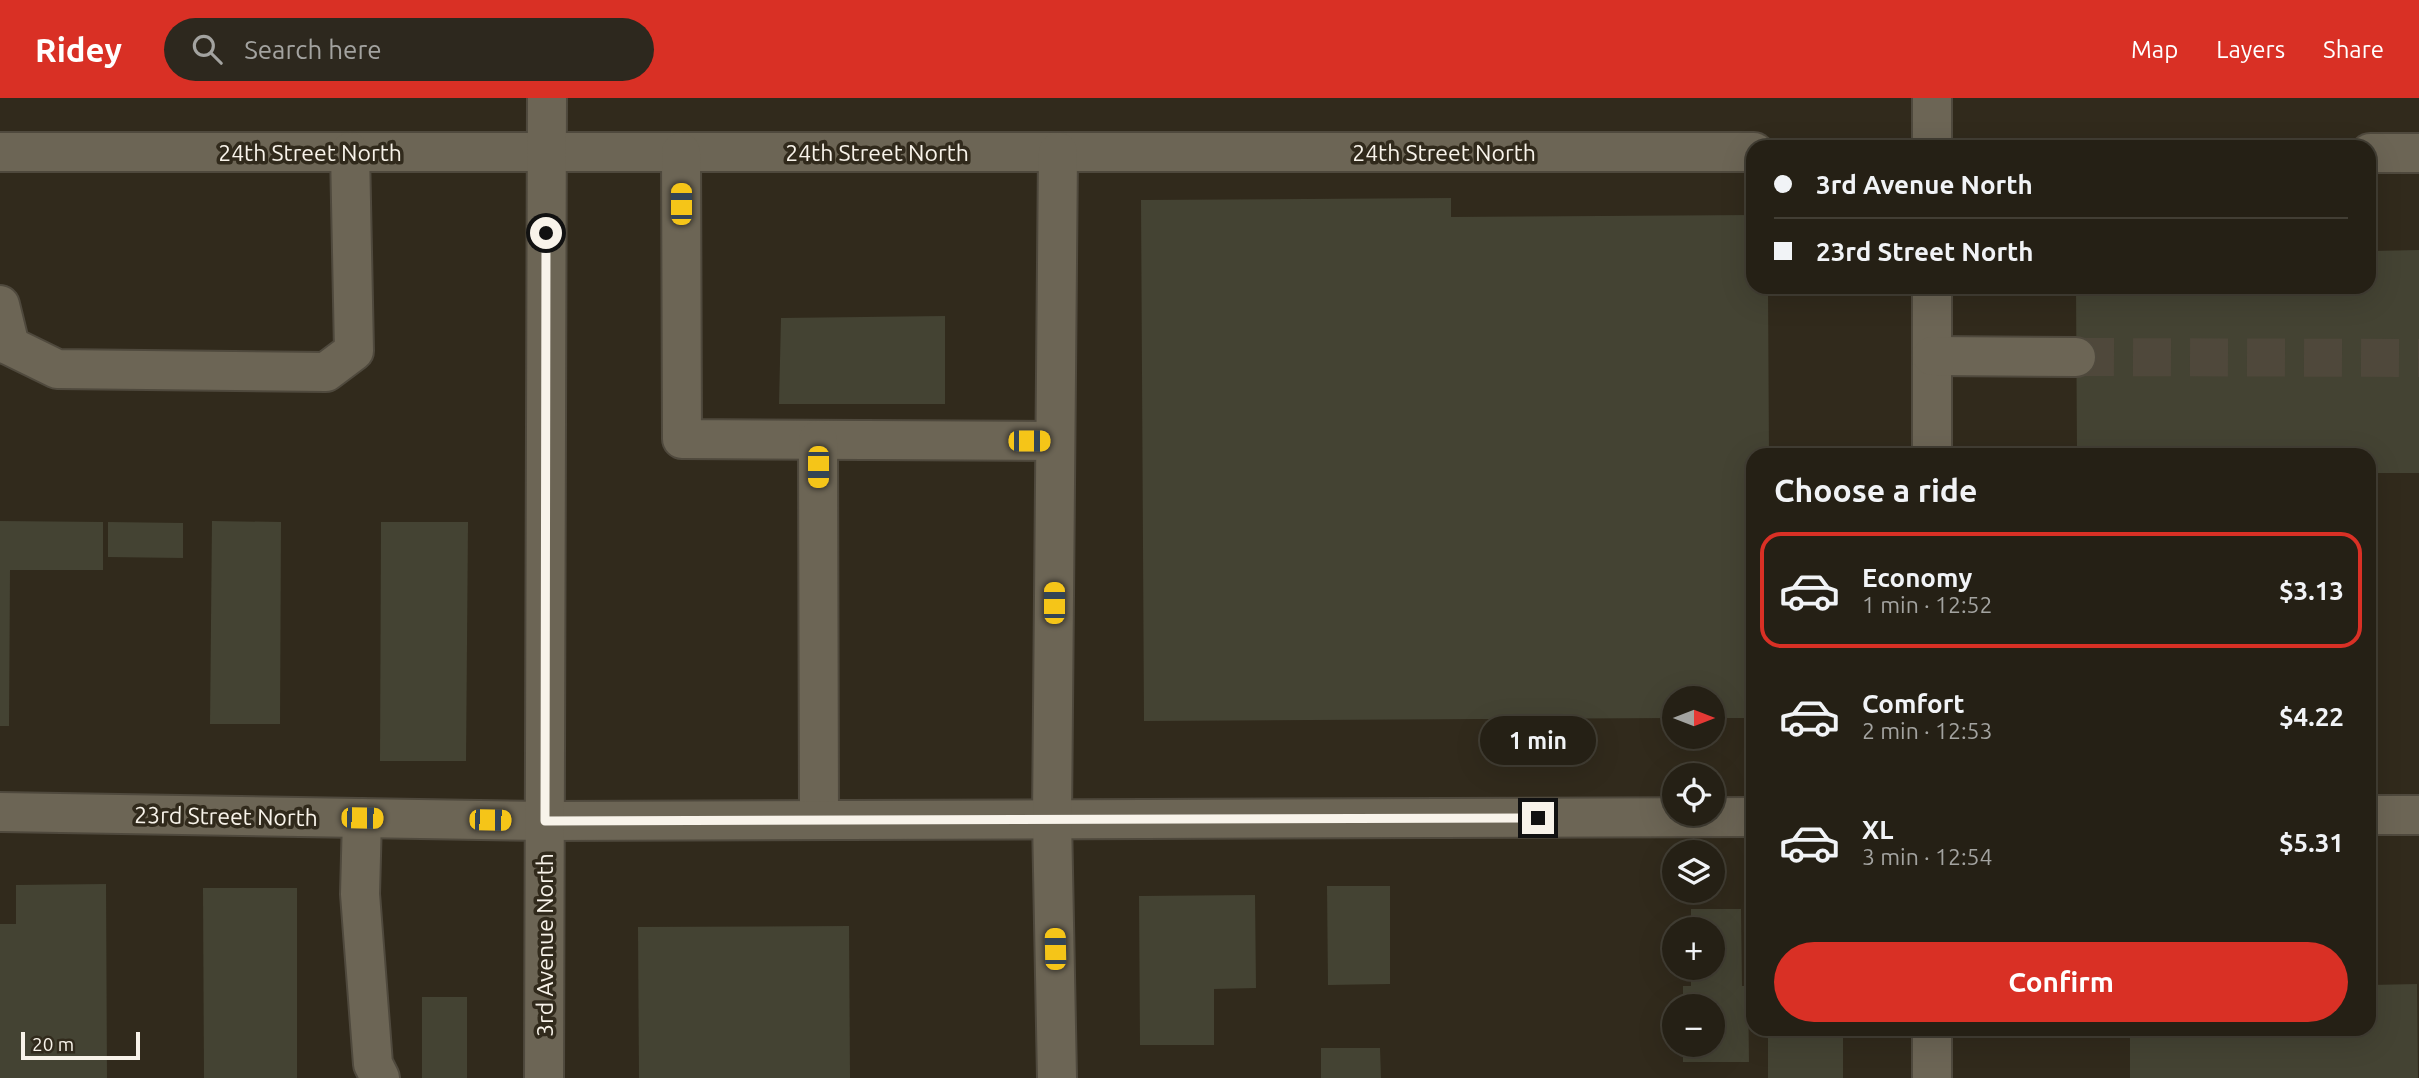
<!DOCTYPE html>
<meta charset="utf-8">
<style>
:root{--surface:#252015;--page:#2d281e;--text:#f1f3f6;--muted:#a3a3a0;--line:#423e34;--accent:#d93025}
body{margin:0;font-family:Ubuntu,sans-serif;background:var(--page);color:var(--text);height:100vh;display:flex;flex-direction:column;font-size:26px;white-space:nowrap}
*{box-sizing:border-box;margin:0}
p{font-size:23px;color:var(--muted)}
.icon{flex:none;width:38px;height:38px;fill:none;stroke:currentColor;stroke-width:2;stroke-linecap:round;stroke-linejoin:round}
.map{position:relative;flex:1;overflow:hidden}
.drawer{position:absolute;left:1746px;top:350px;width:630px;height:588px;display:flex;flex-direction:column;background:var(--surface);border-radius:21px;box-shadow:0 7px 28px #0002,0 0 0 2px var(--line)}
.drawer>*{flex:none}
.top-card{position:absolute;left:1746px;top:42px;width:630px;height:154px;border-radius:21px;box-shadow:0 7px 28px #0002,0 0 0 2px var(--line);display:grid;align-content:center;height:154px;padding:0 28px;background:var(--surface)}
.needle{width:46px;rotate:90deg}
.controls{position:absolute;left:1662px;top:588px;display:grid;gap:14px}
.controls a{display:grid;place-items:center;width:63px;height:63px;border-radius:50%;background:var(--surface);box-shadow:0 7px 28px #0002,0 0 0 2px var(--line);font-size:35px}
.scale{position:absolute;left:21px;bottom:18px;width:119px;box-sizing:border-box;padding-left:7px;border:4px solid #f8f3ea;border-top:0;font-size:19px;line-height:24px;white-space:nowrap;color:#f8f3ea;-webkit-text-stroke:5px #312a1c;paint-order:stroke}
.end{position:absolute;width:32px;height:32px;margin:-16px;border:9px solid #f8f3ea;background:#111;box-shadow:0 0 0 4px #111}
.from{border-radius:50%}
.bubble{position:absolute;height:49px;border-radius:24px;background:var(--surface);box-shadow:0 7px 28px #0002,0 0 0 2px var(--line);font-size:23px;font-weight:700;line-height:49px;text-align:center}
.car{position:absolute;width:21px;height:42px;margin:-21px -10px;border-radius:9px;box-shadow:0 0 5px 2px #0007;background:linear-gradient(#f5c518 24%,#345 0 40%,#f5c518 0 76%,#345 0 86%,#f5c518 0)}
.top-card b{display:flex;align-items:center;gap:24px;height:66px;font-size:26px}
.top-card b+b{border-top:2px solid var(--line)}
.top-card i{width:18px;height:18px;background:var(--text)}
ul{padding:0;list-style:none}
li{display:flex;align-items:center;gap:21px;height:116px;margin:0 14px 10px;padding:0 14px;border:4px solid transparent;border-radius:21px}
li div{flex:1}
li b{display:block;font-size:26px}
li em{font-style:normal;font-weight:700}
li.current{border-color:var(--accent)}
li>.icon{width:63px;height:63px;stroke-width:1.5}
h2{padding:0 28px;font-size:32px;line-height:84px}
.primary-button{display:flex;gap:14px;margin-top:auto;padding:14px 28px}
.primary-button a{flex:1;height:80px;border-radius:42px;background:var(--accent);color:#fff;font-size:28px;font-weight:700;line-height:80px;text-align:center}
header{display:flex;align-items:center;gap:42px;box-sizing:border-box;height:98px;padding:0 35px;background:var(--accent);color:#fff}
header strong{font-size:33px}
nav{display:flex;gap:38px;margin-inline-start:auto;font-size:24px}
.search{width:490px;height:63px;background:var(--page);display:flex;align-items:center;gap:18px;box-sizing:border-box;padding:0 24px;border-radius:38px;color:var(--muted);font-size:26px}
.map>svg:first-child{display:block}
.building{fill:#444333}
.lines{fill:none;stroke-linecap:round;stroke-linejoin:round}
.minor-tunnel{stroke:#4f483b;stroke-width:38;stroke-dasharray:38 19;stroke-linecap:butt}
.minor-casing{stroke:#4f493d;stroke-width:42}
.minor{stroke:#6c6555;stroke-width:38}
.route{stroke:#f8f3ea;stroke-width:9}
.labels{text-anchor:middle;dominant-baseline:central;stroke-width:7;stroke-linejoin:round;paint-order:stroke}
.street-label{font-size:23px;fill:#f8f3ea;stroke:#312a1c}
</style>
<header>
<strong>Ridey</strong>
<div class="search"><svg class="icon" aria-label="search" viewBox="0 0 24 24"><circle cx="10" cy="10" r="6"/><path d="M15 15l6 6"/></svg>Search here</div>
<nav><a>Map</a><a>Layers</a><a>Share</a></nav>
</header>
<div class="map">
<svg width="2419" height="980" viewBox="0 0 2419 980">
<rect width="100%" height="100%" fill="#312a1c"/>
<g class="building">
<polygon points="1451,100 1451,119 1754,117 1754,189 1768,189 1769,357 1754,357 1754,620 1713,620 1713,600 1675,600 1675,620 1144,623 1141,102"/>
<polygon points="2419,152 2419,375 2370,375 2370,357 2077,357 2076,189 2370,189 2370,153"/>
<polygon points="945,218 945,306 779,306 781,220"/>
<polygon points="0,423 103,424 103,472 10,472 9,628 0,628"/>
<polygon points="212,423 281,424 280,626 210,626"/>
<polygon points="108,424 183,425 183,460 108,459"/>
<polygon points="381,424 468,424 466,663 380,663"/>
<polygon points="106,786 107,980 0,980 0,826 16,826 16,787"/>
<polygon points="1327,788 1390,788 1390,886 1328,887"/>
<polygon points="203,790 297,790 297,980 204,980"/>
<polygon points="1255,797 1256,890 1214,891 1214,947 1140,947 1139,798"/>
<polygon points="1691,811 1741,811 1742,888 1748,888 1749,964 1683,964 1683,947 1713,947 1713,908 1683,908 1683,888 1691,888 1691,870 1713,870 1713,831 1691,831"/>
<polygon points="849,828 850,980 639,980 638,829"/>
<polygon points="2417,886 2418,980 2130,980 2130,931 2370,931 2370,887"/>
<rect x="422" y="899" width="45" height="81"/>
<rect x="1768" y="931" width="75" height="49"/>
<polygon points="1321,950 1380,950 1381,980 1321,980"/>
</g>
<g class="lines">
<polyline class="minor-tunnel" points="2076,259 2419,260"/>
<defs>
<g id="minor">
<polyline points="1932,49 1932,0"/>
<polyline points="0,54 1754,54"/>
<polyline points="681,54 682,341 1055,343"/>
<polyline points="2370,55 2419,55"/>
<polyline points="1932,189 1932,357"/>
<polyline points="0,207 10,248 57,271 326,274 354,253 350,54"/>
<polyline points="1932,258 2076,259"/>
<polyline points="818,342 819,722"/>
<polyline points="0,714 545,723 1754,719"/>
<polyline points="2370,717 2419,717"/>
<polyline points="362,720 360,796 373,966 380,980"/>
<polyline points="544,980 547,0"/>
<polyline points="1057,980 1052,721 1058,54"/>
<polyline points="1932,980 1932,931"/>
</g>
</defs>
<use href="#minor" class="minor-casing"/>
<use href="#minor" class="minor"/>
</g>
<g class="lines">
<polyline class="route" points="546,135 545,723 1538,720"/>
</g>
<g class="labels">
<g class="street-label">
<text x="310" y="54">24th Street North</text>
<text x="877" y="54">24th Street North</text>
<text x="1444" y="54">24th Street North</text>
<text transform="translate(226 718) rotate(1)">23rd Street North</text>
<text transform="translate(544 847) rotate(-90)">3rd Avenue North</text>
</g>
</g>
</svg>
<div class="controls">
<a><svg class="needle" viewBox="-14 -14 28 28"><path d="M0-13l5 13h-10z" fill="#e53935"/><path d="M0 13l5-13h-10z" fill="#a3a3a0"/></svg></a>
<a><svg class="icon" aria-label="locate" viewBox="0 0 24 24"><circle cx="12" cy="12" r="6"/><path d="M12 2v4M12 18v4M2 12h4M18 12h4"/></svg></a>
<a><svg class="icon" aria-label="layers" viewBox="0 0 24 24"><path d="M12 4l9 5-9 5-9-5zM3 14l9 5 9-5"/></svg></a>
<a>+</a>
<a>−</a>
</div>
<div class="scale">20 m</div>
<i class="end from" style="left:546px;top:135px"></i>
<i class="end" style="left:1538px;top:720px"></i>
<div class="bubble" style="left:1480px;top:618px;width:116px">1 min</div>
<i class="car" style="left:681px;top:106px;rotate:0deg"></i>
<i class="car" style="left:1029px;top:343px;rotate:90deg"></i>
<i class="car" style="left:818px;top:369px;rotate:180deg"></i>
<i class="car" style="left:1054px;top:505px;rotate:0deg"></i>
<i class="car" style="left:362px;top:720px;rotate:91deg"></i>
<i class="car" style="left:490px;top:722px;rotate:91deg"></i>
<i class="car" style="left:1055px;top:851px;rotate:359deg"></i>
<div class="top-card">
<b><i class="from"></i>3rd Avenue North</b>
<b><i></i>23rd Street North</b>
</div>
<section class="drawer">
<h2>Choose a ride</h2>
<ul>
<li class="current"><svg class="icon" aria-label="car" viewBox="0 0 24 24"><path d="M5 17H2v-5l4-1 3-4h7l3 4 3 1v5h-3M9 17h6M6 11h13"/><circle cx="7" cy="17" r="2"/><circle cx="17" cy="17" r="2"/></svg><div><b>Economy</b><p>1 min · 12:52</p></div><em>$3.13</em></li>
<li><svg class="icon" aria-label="car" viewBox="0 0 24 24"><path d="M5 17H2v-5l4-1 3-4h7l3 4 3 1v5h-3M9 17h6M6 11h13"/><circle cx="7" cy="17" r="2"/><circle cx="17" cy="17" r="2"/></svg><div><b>Comfort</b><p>2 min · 12:53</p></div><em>$4.22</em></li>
<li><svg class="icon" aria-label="car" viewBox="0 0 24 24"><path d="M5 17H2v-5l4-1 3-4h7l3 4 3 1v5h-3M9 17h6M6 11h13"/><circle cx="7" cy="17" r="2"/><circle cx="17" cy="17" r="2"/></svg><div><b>XL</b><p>3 min · 12:54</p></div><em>$5.31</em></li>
</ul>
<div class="primary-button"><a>Confirm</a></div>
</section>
</div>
